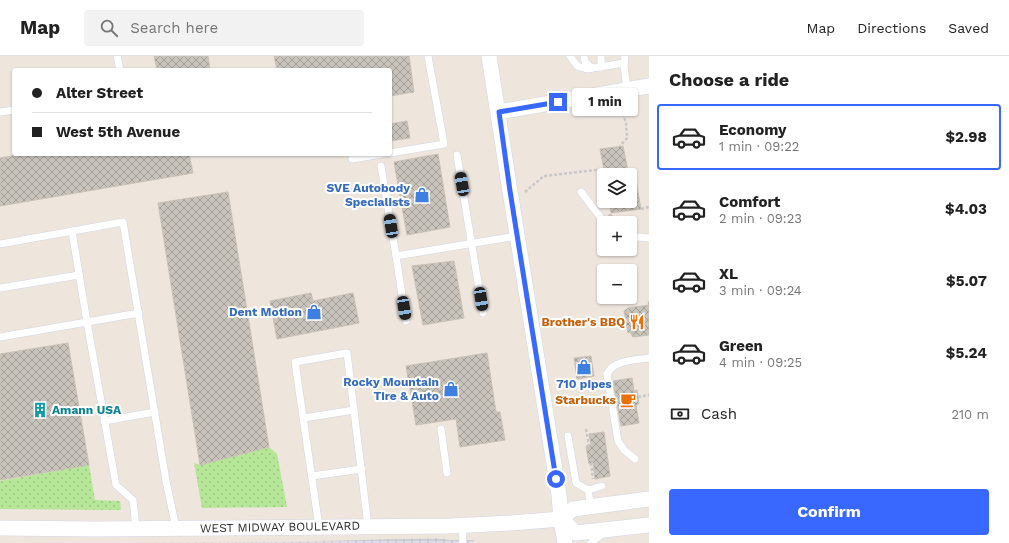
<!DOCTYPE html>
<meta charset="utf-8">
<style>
:root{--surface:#fff;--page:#f2f2f2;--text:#222;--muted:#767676;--line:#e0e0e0;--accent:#3868ff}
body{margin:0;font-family:"Work Sans",sans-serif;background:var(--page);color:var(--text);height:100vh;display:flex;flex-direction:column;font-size:15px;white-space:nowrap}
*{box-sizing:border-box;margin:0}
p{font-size:13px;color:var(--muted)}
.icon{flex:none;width:22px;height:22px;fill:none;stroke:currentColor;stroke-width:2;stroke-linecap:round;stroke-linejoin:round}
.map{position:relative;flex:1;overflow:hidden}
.panel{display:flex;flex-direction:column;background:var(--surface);width:360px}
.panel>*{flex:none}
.banner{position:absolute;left:12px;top:12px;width:380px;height:88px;border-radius:4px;box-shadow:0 1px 3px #0004;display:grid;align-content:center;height:88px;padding:0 20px;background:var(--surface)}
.tools{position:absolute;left:597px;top:112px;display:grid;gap:8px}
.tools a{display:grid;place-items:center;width:40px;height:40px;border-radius:4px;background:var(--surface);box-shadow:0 1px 3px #0004;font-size:20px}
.end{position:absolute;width:18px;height:18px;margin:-9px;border:5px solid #3868ff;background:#fff;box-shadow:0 0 0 2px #fff}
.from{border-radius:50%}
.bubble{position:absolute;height:28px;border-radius:4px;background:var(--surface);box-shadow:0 1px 3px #0004;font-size:13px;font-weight:700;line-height:28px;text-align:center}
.car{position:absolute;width:12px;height:24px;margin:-12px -6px;border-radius:5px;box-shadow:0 0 3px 1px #0007;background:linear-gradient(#222 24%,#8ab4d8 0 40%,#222 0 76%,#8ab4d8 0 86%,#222 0)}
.banner b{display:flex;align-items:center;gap:14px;height:38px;font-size:15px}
.banner b+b{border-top:1px solid var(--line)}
.banner i{width:10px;height:10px;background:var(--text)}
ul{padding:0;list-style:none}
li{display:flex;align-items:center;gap:12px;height:66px;margin:0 8px 6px;padding:0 12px;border:2px solid transparent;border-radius:4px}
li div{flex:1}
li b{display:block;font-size:15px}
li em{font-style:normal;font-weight:700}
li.on{border-color:var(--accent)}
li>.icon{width:36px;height:36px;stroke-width:1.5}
h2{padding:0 20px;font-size:18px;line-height:48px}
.pay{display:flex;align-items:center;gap:10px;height:44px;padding:0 20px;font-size:15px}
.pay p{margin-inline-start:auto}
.action{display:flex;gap:8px;margin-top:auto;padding:8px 20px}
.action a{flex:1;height:46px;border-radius:4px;background:var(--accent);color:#fff;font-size:16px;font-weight:700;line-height:46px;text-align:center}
header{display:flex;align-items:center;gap:24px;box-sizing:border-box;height:56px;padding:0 20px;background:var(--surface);border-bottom:1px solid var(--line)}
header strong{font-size:19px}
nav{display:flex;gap:22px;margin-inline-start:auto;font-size:14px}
.search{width:280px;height:36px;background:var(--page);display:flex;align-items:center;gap:10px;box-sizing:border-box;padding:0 14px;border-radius:4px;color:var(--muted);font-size:15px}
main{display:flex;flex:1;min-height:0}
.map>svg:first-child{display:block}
.industrial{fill:url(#industrial-grid)}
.grass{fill:url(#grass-dots)}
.building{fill:url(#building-cross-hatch);stroke:#c9c1b6}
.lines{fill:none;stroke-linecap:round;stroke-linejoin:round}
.lane-casing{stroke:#d2d6e4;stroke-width:8}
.street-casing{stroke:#d2d6e4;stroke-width:16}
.path{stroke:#c8c8c8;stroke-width:2.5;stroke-dasharray:3 2;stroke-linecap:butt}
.lane{stroke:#fff;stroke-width:7}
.street{stroke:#fff;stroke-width:15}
.route{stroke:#3868ff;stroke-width:5}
.labels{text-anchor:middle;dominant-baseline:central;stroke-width:4;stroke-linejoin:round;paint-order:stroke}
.shop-label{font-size:12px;font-weight:bold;fill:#366cbe;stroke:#fff;text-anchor:end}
.food-label{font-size:12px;font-weight:bold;fill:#c56008;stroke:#fff;text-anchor:end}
.culture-label{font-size:12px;font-weight:bold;fill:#0d838f;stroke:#fff;text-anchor:start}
.street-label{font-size:12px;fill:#2b2b2b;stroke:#fff}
</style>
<header>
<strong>Map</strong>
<div class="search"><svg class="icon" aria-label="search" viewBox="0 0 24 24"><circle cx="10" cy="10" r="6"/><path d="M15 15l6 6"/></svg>Search here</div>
<nav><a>Map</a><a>Directions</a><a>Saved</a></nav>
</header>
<main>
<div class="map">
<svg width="649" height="487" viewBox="0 0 649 487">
<defs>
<pattern id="industrial-grid" width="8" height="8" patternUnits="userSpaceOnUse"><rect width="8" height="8" fill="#dfdee6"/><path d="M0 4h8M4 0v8" fill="none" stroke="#c0bfc5"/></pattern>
<pattern id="grass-dots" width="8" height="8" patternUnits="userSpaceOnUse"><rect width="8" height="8" fill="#b6e697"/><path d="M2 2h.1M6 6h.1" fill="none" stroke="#9dc582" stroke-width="1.8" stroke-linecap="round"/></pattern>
<pattern id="building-cross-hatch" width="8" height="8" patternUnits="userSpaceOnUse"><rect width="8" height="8" fill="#c9c4bb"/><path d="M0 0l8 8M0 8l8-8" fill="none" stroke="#a39f98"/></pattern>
</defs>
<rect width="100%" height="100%" fill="#eee5dd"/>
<polygon class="industrial" points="438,482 449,484 474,484 474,487 125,487 280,486"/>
<g class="grass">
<polygon points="269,391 277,398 287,451 202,452 194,407 200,409"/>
<polygon points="89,409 95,444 120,445 121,454 0,453 0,425"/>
</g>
<g class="building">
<polygon points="154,0 208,0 210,14 157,14"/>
<polygon points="274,0 409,0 414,36 390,40 390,14 277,14"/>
<polygon points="407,65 410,82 390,85 390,68"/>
<polygon points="623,90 628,115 634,114 641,153 611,157 609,145 630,145 630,119 605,119 600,93"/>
<polygon points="23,98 189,98 193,117 0,150 0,102"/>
<polygon points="438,98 450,171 407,179 394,106"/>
<polygon points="228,136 269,391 200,409 158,147"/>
<polygon points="610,158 614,161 611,166 606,163"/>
<polygon points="454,205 464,262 423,269 412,210"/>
<polygon points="311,237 313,245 353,237 359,267 277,283 270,245"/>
<polygon points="648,246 649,246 649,279 633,281 630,276 628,277 624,255 628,252 649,249"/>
<polygon points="68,287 89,409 0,424 0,298"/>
<polygon points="487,297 496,356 500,356 505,384 460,391 456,363 416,369 406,310"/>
<polygon points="591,300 594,320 577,323 574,302"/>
<polygon points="632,322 634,335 637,334 639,348 636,349 639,367 621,370 613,325"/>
<polygon points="604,376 610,420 595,423 593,407 589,408 586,390 591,389 589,378"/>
</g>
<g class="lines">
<defs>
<g id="lane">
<polyline points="117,0 120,14"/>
<polyline points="570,0 577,10 587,13 624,7"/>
<polyline points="584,0 585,6 592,12"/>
<polyline points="625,0 624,10 627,34"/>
<polyline points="601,11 601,0"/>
<polyline points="0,56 14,54"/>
<polyline points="390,97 444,88 428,0"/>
<polyline points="457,99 483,257"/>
<polyline points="352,103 382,98"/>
<polyline points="381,110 396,200"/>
<polyline points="581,136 601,162 608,167"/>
<polyline points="72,175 87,266 139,257"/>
<polyline points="630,180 635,183"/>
<polyline points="639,181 649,182"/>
<polyline points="0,188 123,166 166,425 176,472"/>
<polyline points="0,232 79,219"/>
<polyline points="406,265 396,200 517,180"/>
<polyline points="0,281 87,266 116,429 133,444 136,472"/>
<polyline points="304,362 354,354"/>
<polyline points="104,365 155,356"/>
<polyline points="441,373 447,417"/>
<polyline points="568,380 576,427 588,434 591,451"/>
<path d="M635,403l-11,-9 -6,-9 -11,-67c6,-14 29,-14 42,-16"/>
<polyline points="312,420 362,413"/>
<polyline points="588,434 602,430"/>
<polyline points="462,470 463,487"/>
<polyline points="319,471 295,306 347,297 368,470"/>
<polyline points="591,487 603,477"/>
</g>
<g id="street">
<polyline points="489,0 510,135 559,439 561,463 565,487"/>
<polyline points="499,56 649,30"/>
<polyline points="561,463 576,477 649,469"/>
<polyline points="0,472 95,473 451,470 511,467 561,463 573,453 649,443"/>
</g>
</defs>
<use href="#lane" class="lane-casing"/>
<use href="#street" class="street-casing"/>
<g class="path">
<polyline points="619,48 626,67 627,82 620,90"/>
<polyline points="525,136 544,120 604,113"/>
<polyline points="641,153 649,151"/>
<polyline points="569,329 577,323"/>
<polyline points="638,341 649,339"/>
<polyline points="586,373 589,390"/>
<polyline points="591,407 593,423"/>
</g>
<use href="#lane" class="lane"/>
<use href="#street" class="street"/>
</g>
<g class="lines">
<polyline class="route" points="556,423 510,135 499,56 558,46"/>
</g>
<defs>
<symbol id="shop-bare" viewBox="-9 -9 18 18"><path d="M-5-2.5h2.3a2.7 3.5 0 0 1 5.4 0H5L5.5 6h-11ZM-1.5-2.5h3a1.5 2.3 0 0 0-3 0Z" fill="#3f7fe0" stroke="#fff" stroke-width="2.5" paint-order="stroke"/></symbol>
<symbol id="restaurant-bare" viewBox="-9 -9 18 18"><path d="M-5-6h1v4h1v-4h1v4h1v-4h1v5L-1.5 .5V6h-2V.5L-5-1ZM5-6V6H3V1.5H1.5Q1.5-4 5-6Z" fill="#e8710a" stroke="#fff" stroke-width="2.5" paint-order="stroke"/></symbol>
<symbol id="cafe-bare" viewBox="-9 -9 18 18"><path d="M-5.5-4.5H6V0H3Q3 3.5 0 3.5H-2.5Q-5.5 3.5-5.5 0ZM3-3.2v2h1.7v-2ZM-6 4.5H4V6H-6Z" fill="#e8710a" stroke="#fff" stroke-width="2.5" paint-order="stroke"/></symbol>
<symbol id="building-bare" viewBox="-9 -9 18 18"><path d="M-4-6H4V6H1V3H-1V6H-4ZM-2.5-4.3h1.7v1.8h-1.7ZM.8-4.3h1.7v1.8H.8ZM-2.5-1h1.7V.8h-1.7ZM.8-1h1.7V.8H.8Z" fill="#0f9aa8" stroke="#fff" stroke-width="2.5" paint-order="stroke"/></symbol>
</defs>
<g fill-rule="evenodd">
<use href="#shop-bare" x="411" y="128" width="22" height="22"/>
<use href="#shop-bare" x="303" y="245" width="22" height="22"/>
<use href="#restaurant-bare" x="626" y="255" width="22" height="22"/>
<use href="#shop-bare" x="573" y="300" width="22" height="22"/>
<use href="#shop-bare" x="440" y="322" width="22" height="22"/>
<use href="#cafe-bare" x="617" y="333" width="22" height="22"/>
<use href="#building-bare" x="29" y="343" width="22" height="22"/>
</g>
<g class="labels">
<g class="shop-label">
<text x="410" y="132">SVE Autobody<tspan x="410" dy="14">Specialists</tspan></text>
<text x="302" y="256">Dent Motion</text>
<text x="439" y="326">Rocky Mountain<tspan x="439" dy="14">Tire &amp; Auto</tspan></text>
<text x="584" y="328" text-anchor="middle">710 pipes</text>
</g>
<g class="food-label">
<text x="625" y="266">Brother's BBQ</text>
<text x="616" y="344">Starbucks</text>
</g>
<g class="culture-label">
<text x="52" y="354">Amann USA</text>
</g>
<g class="street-label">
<text transform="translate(280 471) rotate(-1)">WEST MIDWAY BOULEVARD</text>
</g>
</g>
</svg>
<div class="tools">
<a><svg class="icon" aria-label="layers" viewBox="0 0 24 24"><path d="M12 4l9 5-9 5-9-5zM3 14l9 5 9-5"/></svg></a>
<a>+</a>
<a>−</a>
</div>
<i class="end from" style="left:556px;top:423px"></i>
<i class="end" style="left:558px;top:46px"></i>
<div class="bubble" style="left:572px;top:32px;width:66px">1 min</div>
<i class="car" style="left:462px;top:128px;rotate:350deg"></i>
<i class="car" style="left:391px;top:170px;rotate:351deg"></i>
<i class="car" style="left:481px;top:243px;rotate:171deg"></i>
<i class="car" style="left:404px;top:252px;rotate:171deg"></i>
<div class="banner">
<b><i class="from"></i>Alter Street</b>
<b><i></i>West 5th Avenue</b>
</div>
</div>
<section class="panel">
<h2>Choose a ride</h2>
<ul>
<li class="on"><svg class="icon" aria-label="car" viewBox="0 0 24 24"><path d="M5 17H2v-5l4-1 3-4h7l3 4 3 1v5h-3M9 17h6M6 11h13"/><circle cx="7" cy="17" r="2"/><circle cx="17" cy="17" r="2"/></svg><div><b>Economy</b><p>1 min · 09:22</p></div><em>$2.98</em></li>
<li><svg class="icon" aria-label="car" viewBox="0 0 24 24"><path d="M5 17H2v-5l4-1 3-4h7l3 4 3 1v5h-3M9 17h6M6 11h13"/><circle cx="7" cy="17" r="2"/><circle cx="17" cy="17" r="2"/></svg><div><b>Comfort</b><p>2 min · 09:23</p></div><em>$4.03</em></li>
<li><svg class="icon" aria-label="car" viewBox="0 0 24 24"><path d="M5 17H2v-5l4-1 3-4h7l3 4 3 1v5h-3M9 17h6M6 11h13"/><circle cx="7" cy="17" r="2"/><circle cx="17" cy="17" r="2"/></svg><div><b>XL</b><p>3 min · 09:24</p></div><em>$5.07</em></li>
<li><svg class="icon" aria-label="car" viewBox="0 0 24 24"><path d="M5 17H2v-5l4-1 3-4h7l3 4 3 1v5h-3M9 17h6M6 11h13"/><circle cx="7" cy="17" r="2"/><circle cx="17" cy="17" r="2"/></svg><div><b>Green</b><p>4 min · 09:25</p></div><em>$5.24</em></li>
</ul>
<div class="pay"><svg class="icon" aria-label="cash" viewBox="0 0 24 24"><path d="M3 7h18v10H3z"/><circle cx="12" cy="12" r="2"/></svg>Cash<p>210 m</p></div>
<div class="action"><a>Confirm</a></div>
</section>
</main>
